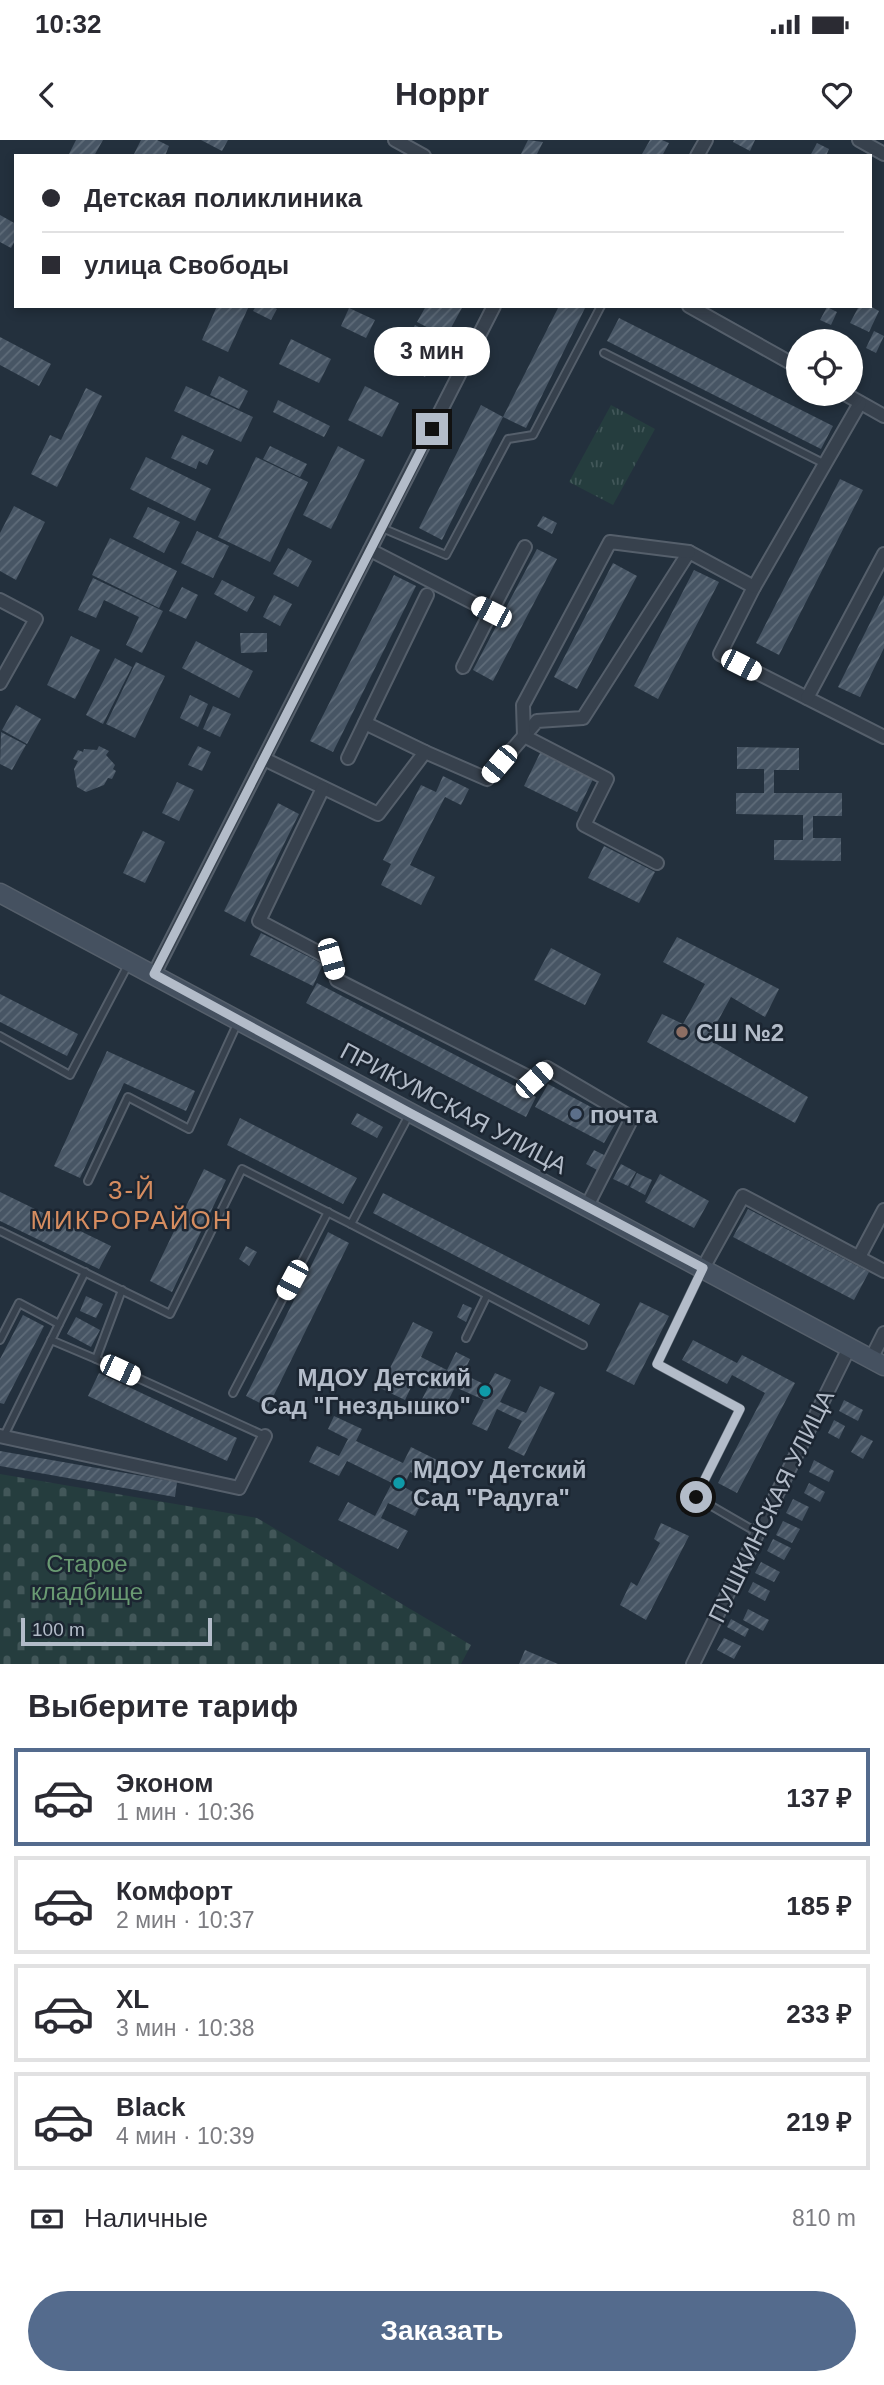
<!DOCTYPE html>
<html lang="ru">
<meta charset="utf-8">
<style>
:root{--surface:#fff;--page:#f7f7f7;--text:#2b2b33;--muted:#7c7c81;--line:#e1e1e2;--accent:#546b8d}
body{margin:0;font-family:Helvetica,sans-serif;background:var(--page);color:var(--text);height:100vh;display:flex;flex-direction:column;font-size:26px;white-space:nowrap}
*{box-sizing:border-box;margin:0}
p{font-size:23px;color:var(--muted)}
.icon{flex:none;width:38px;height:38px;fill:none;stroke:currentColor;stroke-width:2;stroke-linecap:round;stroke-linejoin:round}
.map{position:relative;height:1524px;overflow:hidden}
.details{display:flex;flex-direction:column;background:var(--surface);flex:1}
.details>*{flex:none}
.guide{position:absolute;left:14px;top:14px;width:858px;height:154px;border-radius:0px;box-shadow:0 4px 10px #0003;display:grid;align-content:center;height:154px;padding:0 28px;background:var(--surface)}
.fabs{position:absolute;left:786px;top:189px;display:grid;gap:14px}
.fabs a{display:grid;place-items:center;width:77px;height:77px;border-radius:50%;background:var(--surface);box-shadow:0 4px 10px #0003;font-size:35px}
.scale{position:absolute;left:21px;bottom:18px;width:191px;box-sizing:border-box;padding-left:7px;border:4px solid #b3bcc9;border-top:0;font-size:19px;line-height:24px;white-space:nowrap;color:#b3bcc9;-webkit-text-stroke:5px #1c2632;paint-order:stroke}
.end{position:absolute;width:32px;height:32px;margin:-16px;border:9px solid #b3bcc9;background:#111;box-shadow:0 0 0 4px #111}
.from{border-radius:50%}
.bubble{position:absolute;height:49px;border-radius:24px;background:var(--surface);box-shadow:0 4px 10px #0003;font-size:23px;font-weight:800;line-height:49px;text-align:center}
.car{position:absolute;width:21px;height:42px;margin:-21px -10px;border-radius:9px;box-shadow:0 0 5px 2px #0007;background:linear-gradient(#fff 24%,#345 0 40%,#fff 0 76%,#345 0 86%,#fff 0)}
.guide b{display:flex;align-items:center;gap:24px;height:66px;font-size:26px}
.guide b+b{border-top:2px solid var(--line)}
.guide i{width:18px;height:18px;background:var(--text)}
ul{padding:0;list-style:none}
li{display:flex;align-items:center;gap:21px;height:98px;margin:0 14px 10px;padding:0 14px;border:4px solid var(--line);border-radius:0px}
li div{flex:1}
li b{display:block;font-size:26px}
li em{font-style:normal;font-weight:800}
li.current{border-color:var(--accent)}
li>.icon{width:63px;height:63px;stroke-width:1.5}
h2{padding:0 28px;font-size:32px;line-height:84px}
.pay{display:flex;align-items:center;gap:18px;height:77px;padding:0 28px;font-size:26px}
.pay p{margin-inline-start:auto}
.cta{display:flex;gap:14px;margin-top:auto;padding:14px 28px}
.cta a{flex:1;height:80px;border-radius:42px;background:var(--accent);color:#fff;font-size:28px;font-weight:800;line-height:80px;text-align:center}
.status{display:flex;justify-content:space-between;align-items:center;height:49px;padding:0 35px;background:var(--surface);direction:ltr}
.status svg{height:19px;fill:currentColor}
header{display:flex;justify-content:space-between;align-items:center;height:91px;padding:0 28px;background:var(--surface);font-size:32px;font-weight:800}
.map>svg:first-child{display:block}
.cemetery{fill:url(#cemetery-stones)}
.park{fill:url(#park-tufts)}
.building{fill:url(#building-hatch)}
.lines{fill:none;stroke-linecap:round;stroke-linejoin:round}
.lane-casing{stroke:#555f6b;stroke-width:10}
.street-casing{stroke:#555f6b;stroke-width:16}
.secondary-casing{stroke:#555f6b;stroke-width:21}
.lane{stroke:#37414d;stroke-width:6}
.street{stroke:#37414d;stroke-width:12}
.secondary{stroke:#455160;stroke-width:18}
.route{stroke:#b3bcc9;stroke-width:9}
.education-dot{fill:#8d6e63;stroke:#1c2632;stroke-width:2.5}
.service-dot{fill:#5c6f8a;stroke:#1c2632;stroke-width:2.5}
.culture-dot{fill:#0f9aa8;stroke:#1c2632;stroke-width:2.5}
.labels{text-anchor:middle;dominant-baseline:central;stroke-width:5;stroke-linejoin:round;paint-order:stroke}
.poi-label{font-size:24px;font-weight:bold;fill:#b3bcc9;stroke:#1c2632;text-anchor:start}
.street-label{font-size:24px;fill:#b3bcc9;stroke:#1c2632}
.park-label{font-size:24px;fill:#699a72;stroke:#1c2632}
.neighbourhood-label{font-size:26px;letter-spacing:2px;fill:#d68d60;stroke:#1c2632}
</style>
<div class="status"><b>10:32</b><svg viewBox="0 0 49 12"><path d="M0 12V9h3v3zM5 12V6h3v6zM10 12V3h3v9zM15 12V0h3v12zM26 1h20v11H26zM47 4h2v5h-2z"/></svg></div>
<header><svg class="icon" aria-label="back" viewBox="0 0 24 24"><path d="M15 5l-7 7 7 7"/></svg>Hoppr<svg class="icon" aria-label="heart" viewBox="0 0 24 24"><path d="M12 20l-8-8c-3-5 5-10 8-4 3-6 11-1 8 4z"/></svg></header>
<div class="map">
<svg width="884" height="1524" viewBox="0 0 884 1524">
<defs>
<pattern id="cemetery-stones" width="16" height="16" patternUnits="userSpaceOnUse" patternTransform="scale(1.75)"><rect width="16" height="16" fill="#253d3e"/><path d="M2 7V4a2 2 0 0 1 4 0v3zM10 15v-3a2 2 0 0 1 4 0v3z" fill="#425759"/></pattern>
<pattern id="park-tufts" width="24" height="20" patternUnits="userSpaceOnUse" patternTransform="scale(1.75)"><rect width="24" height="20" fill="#253d3e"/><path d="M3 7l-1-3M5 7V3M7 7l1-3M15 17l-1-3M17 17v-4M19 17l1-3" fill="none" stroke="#425759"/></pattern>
<pattern id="building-hatch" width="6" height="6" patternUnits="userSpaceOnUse" patternTransform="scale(1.75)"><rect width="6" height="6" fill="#475564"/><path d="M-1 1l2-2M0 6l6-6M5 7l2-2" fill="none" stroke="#5f6c79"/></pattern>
</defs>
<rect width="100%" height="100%" fill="#23303d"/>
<polygon class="cemetery" points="0,1334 257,1378 471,1505 461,1524 0,1524"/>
<polygon class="park" points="611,265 655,289 613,365 569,342"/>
<g class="building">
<polygon points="76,0 103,0 94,16 68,16"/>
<polygon points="141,0 157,0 169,6 165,16 133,16"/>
<polygon points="201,0 228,0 222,11"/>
<polygon points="528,0 543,2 536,16 520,16"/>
<polygon points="650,0 662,0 669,3 662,16 642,14"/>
<polygon points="734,0 755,0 750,11 733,2"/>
<polygon points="817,3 829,9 826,16 810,16"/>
<polygon points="0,75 16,84 16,99 11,108 0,102"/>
<polygon points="217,166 249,166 228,212 202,200"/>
<polygon points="256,166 271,166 277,169 271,180 253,171"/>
<polygon points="426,166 463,166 446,197 417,182"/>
<polygon points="559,166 586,166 526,288 503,277"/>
<polygon points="859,166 870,166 879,171 869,192 850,183"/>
<polygon points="827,167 837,172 831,185 820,180"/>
<polygon points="349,168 375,180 366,198 341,186"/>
<polygon points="619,178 833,286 821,309 607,201"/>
<polygon points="415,185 444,200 425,237 396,221"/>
<polygon points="874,191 884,196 876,213 866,208"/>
<polygon points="0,197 51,224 39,246 0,225"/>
<polygon points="291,199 331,219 319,243 279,224"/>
<polygon points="219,236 248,251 239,269 210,255"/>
<polygon points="186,246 253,277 241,302 174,271"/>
<polygon points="365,246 399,263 382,297 348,280"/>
<polygon points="86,248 102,256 57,347 31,334 50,295 61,300"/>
<polygon points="278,260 330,286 324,297 273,272"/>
<polygon points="481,265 503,277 442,400 419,388"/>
<polygon points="182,295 214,310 207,325 199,321 196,329 171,318"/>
<polygon points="270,306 307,324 300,337 263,319"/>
<polygon points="338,306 365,320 331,389 303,375"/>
<polygon points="146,317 211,349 195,381 130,349"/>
<polygon points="256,317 308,342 270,422 218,397"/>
<polygon points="840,339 863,350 779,515 756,503"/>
<polygon points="14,366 45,382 16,440 0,431 0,393"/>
<polygon points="148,367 180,382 164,413 133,397"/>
<polygon points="543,376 557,383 552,394 537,386"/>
<polygon points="197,391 229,406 213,438 181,423"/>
<polygon points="110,398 177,431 159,468 92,435"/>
<polygon points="288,408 312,421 298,447 273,434"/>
<polygon points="537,409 557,419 493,541 473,530"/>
<polygon points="613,423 637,436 577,549 554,537"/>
<polygon points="694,430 719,442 658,559 634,546"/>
<polygon points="394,435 416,446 333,612 310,601"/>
<polygon points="93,438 163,471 142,513 126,505 139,477 104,460 96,478 78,470"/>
<polygon points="222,440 255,457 247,472 214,454"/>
<polygon points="182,447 198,455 186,479 169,471"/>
<polygon points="274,455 292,464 280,486 263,477"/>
<polygon points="884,455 884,508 860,557 838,547"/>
<polygon points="240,493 267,493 267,512 241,513"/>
<polygon points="71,496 100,510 75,559 47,545"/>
<polygon points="196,501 253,531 239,558 182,528"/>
<polygon points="115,518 132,527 103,584 86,575"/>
<polygon points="136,522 165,536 135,598 106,584"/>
<polygon points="190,555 208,564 198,587 180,578"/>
<polygon points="16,565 41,579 27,604 2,590"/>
<polygon points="213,566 231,574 220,597 203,589"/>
<polygon points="1,592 26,605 12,630 0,624"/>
<polygon points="99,606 109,611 106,615 115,625 113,629 116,631 112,639 108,638 104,645 86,652 77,647 74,629 78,621 73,619 78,610 83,612 84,609 97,610"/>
<polygon points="198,606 211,612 202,631 188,625"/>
<polygon points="737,607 799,608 799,630 774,630 774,653 842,653 842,676 813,676 813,698 841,698 841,721 774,720 774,700 803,700 803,675 736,674 736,653 764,653 764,629 737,629"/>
<polygon points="541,611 594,637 577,672 524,646"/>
<polygon points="443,636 469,649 461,665 445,657 410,725 435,737 421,765 381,745 391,724 383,720 421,645 436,652"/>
<polygon points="177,642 194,650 179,681 162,673"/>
<polygon points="278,663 299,674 245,782 224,771"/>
<polygon points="143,691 165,702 145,743 123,733"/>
<polygon points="604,706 655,732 639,763 588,738"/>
<polygon points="261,793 323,824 313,846 250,815"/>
<polygon points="677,797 779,849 765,877 731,857 708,899 808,957 795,983 647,902 662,874 683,884 705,844 663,822"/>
<polygon points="551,808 601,834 585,865 534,840"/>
<polygon points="317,843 536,957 526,977 306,863"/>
<polygon points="0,854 78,894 67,916 0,882"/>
<polygon points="107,911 195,951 186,971 124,943 80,1038 54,1026"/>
<polygon points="548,944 617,981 604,1003 535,967"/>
<polygon points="357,973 383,987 377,998 351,984"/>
<polygon points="240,978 357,1038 343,1064 227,1005"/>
<polygon points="594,1010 608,1017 601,1032 586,1024"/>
<polygon points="621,1024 636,1032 628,1046 613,1039"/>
<polygon points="204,1029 226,1040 172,1152 150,1141"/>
<polygon points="637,1033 652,1040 645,1055 630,1047"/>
<polygon points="660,1034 709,1061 694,1088 645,1062"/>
<polygon points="0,1052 111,1106 99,1129 0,1081"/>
<polygon points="383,1053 600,1164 589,1185 373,1073"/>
<polygon points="748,1069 869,1132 854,1160 733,1097"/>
<polygon points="328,1092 349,1103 268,1267 246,1256"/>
<polygon points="246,1106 257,1112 249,1126 239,1119"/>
<polygon points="86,1156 103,1164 96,1178 80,1171"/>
<polygon points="640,1162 669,1176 634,1245 606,1231"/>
<polygon points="463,1164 472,1168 466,1182 457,1177"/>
<polygon points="23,1175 44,1186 4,1264 0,1263 0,1219"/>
<polygon points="76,1177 100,1190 91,1207 67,1194"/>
<polygon points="413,1182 433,1192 421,1217 447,1230 456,1212 470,1219 463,1234 488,1246 495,1233 511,1240 500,1262 526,1273 540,1246 555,1253 524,1316 508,1308 522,1281 497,1269 487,1291 472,1284 484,1260 455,1247 443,1271 421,1261 431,1242 417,1235 405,1260 380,1248"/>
<polygon points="693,1200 737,1223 742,1215 795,1243 737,1353 718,1343 765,1253 732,1235 727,1244 682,1220"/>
<polygon points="99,1233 237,1298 227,1321 88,1256"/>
<polygon points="844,1260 863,1270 858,1281 839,1271"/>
<polygon points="334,1276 362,1289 356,1301 403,1323 411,1307 443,1323 433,1343 410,1332 404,1347 424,1358 415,1376 388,1363 381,1378 408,1391 398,1409 338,1380 348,1362 375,1376 392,1343 347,1321 339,1336 309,1322 317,1306 339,1316 348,1299 328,1289"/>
<polygon points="834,1280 845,1286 839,1299 828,1293"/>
<polygon points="861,1295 873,1301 863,1319 851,1312"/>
<polygon points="0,1311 177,1342 175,1357 0,1326"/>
<polygon points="814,1320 834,1331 829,1342 809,1332"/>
<polygon points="809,1343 825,1352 820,1362 804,1353"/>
<polygon points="793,1359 809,1367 802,1381 786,1373"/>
<polygon points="783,1381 800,1389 792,1403 776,1395"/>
<polygon points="661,1383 689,1396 646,1480 620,1465 631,1442 637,1446 660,1403 654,1399"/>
<polygon points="773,1399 791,1408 784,1420 767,1411"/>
<polygon points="761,1422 780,1432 774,1442 755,1433"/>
<polygon points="753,1442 770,1451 765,1461 748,1452"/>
<polygon points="748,1469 769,1480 763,1491 743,1480"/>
<polygon points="731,1479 749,1489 745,1497 727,1487"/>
<polygon points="724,1498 741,1506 734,1519 717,1510"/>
<polygon points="525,1510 558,1524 519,1524"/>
</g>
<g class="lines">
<defs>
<g id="lane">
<polyline points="604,213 825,324"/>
<polyline points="382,388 446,415 508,299 533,295 601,166"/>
<polyline points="0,896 70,935 128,825"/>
<polyline points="409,975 351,1084 583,1205"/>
<polyline points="88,1041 128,957 189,989 238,882"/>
<polyline points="0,1091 170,1174 242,1029 351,1084"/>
<polyline points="702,1130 657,1224 740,1269 696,1357 758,1393"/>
<polyline points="59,1184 85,1132"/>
<polyline points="466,1198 487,1155"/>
<polyline points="0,1200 19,1163 59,1184 4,1296"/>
<polyline points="51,1200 96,1219 122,1150"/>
<polyline points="96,1219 265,1296"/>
<polyline points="233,1253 328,1072"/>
</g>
<g id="street">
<polyline points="395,0 424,16"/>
<polyline points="859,0 884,14"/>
<polyline points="697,16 706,0"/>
<polyline points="689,166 798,227"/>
<polyline points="845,254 884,276"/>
<polyline points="370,410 491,472 525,407"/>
<polyline points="754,447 720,514 884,597"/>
<polyline points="0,460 36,479 0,543"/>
<polyline points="463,527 491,472"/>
<polyline points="807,558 884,414"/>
<polyline points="365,583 425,612"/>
<polyline points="348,618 427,455"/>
<polyline points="264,619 378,674 425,612 487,639 537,581 583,578 689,412 754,447 860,263"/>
<polyline points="323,648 259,781 331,819 337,840 534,940 547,928 632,978 587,1066"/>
<polyline points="657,723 584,685 607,639 524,596 523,565 610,402 689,412"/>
<polyline points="154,834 494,166"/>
<polyline points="859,1117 884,1070"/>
<polyline points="703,1128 743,1056 884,1131"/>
<polyline points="871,1219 884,1193"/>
<polyline points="0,1296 239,1348 265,1296"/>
<polyline points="693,1524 849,1208"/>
</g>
<polyline id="secondary" points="0,753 884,1226"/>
</defs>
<use href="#lane" class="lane-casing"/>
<use href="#street" class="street-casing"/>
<use href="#secondary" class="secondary-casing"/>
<use href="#lane" class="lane"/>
<use href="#street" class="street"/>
<use href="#secondary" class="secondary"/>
</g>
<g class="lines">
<polyline class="route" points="432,289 154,834 410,973 703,1128 657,1224 740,1269 696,1357"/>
</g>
<circle class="education-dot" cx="682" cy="892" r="7"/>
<circle class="service-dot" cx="576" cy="974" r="7"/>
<g class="culture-dot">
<circle cx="485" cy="1251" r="7"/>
<circle cx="399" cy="1343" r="7"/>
</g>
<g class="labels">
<g class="poi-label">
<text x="696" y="892">СШ №2</text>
<text x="590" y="974">почта</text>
<text x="471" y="1237" text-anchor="end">МДОУ Детский<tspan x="471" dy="28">Сад "Гнездышко"</tspan></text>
<text x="413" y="1329">МДОУ Детский<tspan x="413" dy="28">Сад "Радуга"</tspan></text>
</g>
<g class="street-label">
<text transform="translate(454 968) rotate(28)">ПРИКУМСКАЯ УЛИЦА</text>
<text transform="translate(771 1366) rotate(-64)">ПУШКИНСКАЯ УЛИЦА</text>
</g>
<g class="park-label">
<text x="87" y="1423">Старое<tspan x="87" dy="28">кладбище</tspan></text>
</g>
<g class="neighbourhood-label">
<text x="132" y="1050">3-Й<tspan x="132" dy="30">МИКРОРАЙОН</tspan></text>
</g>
</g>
</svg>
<div class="fabs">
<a><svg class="icon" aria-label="locate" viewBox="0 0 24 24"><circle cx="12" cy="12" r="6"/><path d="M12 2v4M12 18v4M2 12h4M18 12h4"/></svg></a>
</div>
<div class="scale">100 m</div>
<i class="end from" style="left:696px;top:1357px"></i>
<i class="end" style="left:432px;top:289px"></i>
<div class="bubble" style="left:374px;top:187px;width:116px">3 мин</div>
<i class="car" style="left:491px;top:472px;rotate:297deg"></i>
<i class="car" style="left:741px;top:525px;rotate:117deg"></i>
<i class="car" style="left:499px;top:624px;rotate:220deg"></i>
<i class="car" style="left:331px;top:819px;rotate:164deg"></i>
<i class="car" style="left:534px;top:940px;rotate:48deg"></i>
<i class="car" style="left:292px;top:1140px;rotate:208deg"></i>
<i class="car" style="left:120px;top:1230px;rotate:115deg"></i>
<div class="guide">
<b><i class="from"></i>Детская поликлиника</b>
<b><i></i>улица Свободы</b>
</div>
</div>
<section class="details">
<h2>Выберите тариф</h2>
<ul>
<li class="current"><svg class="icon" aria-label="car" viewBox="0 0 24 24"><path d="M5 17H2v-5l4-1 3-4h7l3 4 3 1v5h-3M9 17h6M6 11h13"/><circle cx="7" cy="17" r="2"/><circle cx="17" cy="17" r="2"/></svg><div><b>Эконом</b><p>1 мин · 10:36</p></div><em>137 ₽</em></li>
<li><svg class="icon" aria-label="car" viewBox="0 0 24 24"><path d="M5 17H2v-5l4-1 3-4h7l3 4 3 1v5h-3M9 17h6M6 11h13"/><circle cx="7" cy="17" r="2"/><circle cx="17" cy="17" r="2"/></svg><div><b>Комфорт</b><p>2 мин · 10:37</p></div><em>185 ₽</em></li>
<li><svg class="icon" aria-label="car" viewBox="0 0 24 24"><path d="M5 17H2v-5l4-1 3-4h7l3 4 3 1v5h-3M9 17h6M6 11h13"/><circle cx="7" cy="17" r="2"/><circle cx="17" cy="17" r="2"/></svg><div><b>XL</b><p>3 мин · 10:38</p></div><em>233 ₽</em></li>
<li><svg class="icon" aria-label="car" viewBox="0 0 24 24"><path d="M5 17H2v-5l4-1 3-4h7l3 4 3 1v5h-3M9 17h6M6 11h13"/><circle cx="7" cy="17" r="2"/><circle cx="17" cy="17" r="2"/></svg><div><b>Black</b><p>4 мин · 10:39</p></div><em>219 ₽</em></li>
</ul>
<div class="pay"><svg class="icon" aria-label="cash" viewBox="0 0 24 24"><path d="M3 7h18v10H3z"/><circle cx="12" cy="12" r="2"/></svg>Наличные<p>810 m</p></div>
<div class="cta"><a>Заказать</a></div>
</section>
